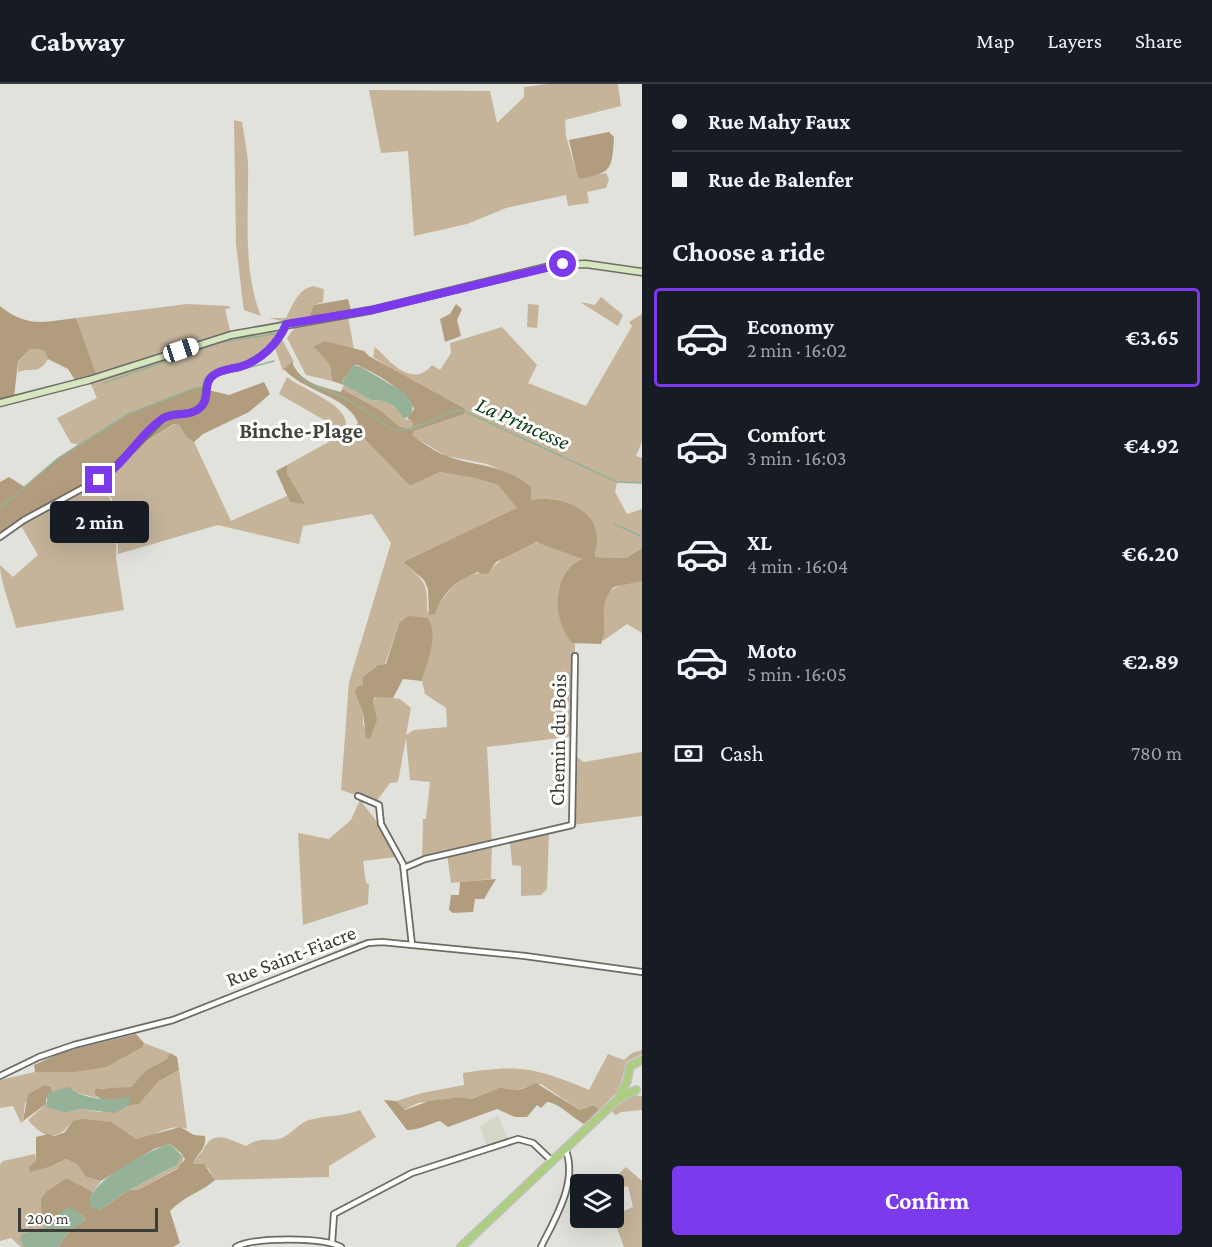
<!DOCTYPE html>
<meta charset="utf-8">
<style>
:root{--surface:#171b24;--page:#242831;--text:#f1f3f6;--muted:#9ea1a6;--line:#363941;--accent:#7c3aed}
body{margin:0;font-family:"Crimson Pro",serif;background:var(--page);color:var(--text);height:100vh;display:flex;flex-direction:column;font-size:22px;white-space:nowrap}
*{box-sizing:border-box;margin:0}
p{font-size:20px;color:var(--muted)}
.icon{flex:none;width:33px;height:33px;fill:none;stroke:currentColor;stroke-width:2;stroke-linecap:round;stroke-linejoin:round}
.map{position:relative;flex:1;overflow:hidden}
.side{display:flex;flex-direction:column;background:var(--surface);width:570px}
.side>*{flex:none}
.top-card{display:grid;align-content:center;height:132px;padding:0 30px;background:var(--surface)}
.fabs{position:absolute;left:570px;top:1090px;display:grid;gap:12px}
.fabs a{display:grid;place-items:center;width:54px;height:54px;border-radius:6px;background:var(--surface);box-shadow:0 6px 24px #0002;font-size:30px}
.scale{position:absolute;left:18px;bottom:15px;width:140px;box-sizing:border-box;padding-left:6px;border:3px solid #3c3c39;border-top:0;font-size:16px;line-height:21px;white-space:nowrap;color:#3c3c39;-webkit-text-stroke:4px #fffffe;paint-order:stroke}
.end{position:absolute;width:27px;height:27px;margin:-14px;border:8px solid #7c3aed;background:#fff;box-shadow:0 0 0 3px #fff}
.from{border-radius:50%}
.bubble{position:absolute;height:42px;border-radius:6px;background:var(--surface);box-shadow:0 6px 24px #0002;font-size:20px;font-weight:700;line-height:42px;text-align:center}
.car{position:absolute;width:18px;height:36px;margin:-18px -9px;border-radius:8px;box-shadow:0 0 4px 2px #0007;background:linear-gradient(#fff 24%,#345 0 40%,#fff 0 76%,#345 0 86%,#fff 0)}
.top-card b{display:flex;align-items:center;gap:21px;height:57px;font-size:22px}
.top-card b+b{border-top:2px solid var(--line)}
.top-card i{width:15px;height:15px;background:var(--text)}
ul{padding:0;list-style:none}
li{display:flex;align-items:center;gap:18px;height:99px;margin:0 12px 9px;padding:0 18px;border:3px solid transparent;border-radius:6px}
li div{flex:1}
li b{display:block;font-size:22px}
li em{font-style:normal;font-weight:700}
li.selected{border-color:var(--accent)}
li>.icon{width:54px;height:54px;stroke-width:1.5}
h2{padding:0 30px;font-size:27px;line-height:72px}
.pay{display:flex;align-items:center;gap:15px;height:66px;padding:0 30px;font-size:22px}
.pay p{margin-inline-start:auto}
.cta{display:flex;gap:12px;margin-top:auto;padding:12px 30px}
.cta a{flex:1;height:69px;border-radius:6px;background:var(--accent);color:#fff;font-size:24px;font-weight:700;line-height:69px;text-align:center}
header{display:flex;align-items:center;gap:36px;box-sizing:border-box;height:84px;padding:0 30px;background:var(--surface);border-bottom:2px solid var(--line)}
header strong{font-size:28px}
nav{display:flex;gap:33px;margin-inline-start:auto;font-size:21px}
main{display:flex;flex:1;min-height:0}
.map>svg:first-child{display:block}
.built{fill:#d5d7c9}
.green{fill:#c5b39a;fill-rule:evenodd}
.forest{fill:#b29c7e}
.water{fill:#95b298}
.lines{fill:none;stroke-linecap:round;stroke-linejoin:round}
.stream{stroke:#95b298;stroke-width:1.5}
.street-casing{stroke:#6c6c67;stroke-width:8}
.secondary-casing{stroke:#6c6c67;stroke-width:9}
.primary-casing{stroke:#c1c1c0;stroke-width:10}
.street{stroke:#fff;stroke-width:4.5}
.secondary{stroke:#d6e6bf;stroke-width:6}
.primary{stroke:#adcd80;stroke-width:7}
.route{stroke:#7c3aed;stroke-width:8}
.labels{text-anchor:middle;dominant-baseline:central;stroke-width:6;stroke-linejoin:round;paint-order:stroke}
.street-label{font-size:21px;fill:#3c3c39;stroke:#fffffe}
.water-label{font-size:22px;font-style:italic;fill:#0b3b17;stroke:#fffffe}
.neighbourhood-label{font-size:22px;font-weight:bold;fill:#44443f;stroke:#fffffe}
</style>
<header>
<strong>Cabway</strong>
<nav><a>Map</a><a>Layers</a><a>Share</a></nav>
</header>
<main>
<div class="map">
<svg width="642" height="1163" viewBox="0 0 642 1163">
<rect width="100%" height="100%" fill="#e1e2db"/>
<polygon class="built" points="498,1031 508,1055 487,1063 480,1042"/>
<g class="green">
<polygon points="549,0 618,0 621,22 565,36 566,52 577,91 580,95 606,89 609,95 606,104 587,108 589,119 568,122 566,111 506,124 467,140 414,152 408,67 381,69 369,6 490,7 497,39 524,13 524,3"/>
<path d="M234,36l8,2c2,13 5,27 6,41 1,50 -6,106 13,153l-17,-6 -1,-6 -7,-60z"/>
<path d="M313,202l11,3 -1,13 -9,3v15l-29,2 -16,-4h17c7,-13 11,-28 27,-32z"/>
<polygon points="601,213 623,231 618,242 580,218 595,221"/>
<polygon points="187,220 229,222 231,224 225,225 231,251 275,245 278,250 277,258 283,257 294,278 283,287 274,261 256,275 221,287 210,294 207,303 195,304 128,330 80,361 71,359 57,334 97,314 89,296 96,293 76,234"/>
<polygon points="528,220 539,221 537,244 527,243"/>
<path d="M642,230v128l-6,14 6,2v25l-25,-1 -2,10 12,22 15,-5v39l-16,10 -31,-1c0,-6 3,-13 2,-19 -1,-32 -42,-43 -66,-38l-24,-27 -20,-9 -41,-8 -35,-21 3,-4 49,-17 -90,-57 2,-10c16,15 37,42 57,18l8,5 11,-17 -1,-10 52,-16 35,38 -9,18 58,23 46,-80 -3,-4z"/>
<polygon points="348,233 354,265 325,257 313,262 330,281 332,297 306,291 287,254 296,242"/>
<path d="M30,265l14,1 4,9c-9,16 -16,8 -30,13v-9z"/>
<path d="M287,293c14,12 61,27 59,48l-4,4 -4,-1 -59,-34z"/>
<polygon points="344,301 371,316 383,317 394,322 404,335 413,337 412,346 399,342 380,326 342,305"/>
<path d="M175,340l4,1 8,13 7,4 37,79 56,-25 3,6 14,1 -18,-29 1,-9 67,-37 56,58 30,-14 36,6 22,7 20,23 -115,54c21,20 25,18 24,49l8,3c10,-23 28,-44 54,-41 8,-12 32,-32 48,-30 13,1 35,10 46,17l-24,28 -1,9v10l17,37v92l-88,11 5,97 -1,35 -40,4 -4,-29 -25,7 1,-42h3l4,-37 -20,-2 -4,-42 -8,44 -8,1 -14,19 -35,-12 8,-108 42,-139 -19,-29 -69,12 -4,18 -81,-19 -100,29 -1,-32 -1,36 8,52 -108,18c-4,-19 -16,-46 -16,-63l13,12 25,-22 -18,-31 75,-41c15,4 16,21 21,34l-4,-18 -13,-19 33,-30zM399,539l33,20 -10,38 3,13 21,14 1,19 -33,3 -8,5 5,-27 -11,-9 -23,-3 -4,5 3,19 -6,19 -7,-15v-47l15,-12 7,-1z"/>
<path d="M642,497v52l-15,-9 -24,17c-1,-40 -6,-54 39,-60z"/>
<polygon points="642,668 642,732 572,741 575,672 584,678"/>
<polygon points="360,716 381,743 395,773 363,777 366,799 369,800 368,820 303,841 298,749 329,755 351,736"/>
<polygon points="549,748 547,805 541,811 521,812 521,782 512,781 510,757"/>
<polygon points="144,959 170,969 167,975 145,987 131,1003 120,1006 102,1004 95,1011 97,1014 78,1009 73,1005 25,1019 23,1037 21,1039 13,1022 0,1024 0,996 35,988 74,988 128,971 143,963"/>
<path d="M642,966v4l-16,8 -7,28 -20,20 -5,-5 -14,5 -39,-26 -30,7 -10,-4 -29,12 -10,-2 -44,6 -14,7 -8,-9 26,-8 42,-8 -1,-12c58,-9 73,-5 126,17l19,-36 16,6 8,-7z"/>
<path d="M179,986l8,59c-18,-7 -33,9 -51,10l-24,-17 -39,-1c-17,22 -29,17 -45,-1l18,-16 1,3 18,6 15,-4 20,3 39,-8 20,-23z"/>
<polygon points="632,1011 642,1012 642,1026 621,1028 616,1031 611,1027"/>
<path d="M360,1026l16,27 -47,29v11l-114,3 -7,-12 -14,-3c1,-9 7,-10 10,-17 11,-19 25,-8 42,-2 17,-11 25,-3 36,-8 10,-5 16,-14 27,-18 17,-5 34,-3 51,-10z"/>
<polygon points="179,1069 184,1072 181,1082 138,1106 129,1106 174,1083"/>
<polygon points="35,1070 36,1077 52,1082 66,1075 77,1080 86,1093 101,1097 93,1108 67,1094 48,1106 41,1133 47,1137 44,1144 22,1153 24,1163 21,1163 11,1154 0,1157 0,1080 3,1077"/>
<polygon points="626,1083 642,1097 642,1163 624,1163 613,1134 614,1131 633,1123 628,1102 618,1104 607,1101"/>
</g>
<g class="forest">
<path d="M609,48l5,5c-2,31 -1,36 -34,42l-3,-4 -8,-35z"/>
<polygon points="348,215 351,226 348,229 314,236 310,231 314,221"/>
<polygon points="456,220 462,225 457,236 461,252 445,258 440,235 450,230"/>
<path d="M0,222c27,22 44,16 76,12l21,59 -20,6 -9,-14 -20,-10 -4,-9 -14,-1 -12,13 -4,35 -14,6z"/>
<path d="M325,257l39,10 5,5 96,53 -1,5 -50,17 -2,4c10,7 20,15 32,20 33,13 56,7 87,32v13c24,-5 66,6 66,38 1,6 -2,13 -2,19l31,1 16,-10v33l-28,6c-19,19 -4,37 -13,57l-29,-1c-20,-23 -21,-69 10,-84l-46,-17 -40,20 -7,11 -8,1 -3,-2c-23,9 -33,18 -43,42l-6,1 -1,-26 -4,-9 -21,-18 114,-54 -19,-23 -23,-7 -35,-6 -30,14 -56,-58 4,-5c-10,-27 -56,-32 -74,-54l8,-7c9,22 29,24 49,30l1,-3 38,21 19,16 13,4 1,-8 -6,-4 7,-9c-3,-16 -42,-38 -57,-44l-4,1 -11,16 2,3 -12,-4 -2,-16 -17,-19z"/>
<polygon points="264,298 270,310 249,328 203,350 194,358 187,354 179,341 174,340 132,366 109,388 0,453 0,398 9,393 25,403 57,375 128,330 195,304 207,303 208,306 229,311"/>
<polygon points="287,381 287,390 305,420 290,418 276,387"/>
<path d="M408,532l20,2c11,19 -1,44 -6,63l-19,-2 -10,19 -18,-1 -2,4 4,19 -7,19 -4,-1 -3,-26 -8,-20 2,-5 6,-2v-8l15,-12 8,-1 13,-41z"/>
<polygon points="496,795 484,815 475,815 473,828 453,829 449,826 451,811 459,811 460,798"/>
<polygon points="136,950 144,959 143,963 106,983 74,988 35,988 34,981 63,968"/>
<path d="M170,969l7,4 2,13 -20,11 -20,23 -16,3c-10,-10 -20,-4 -28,-12v-6l36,-2 14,-16 22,-12z"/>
<path d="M536,999l44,27 14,-5 5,5 -15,14c-11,-6 -25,-21 -37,-22l-6,6 -4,-3 -10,12h-12l-18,-8 -49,18 -8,-6c-12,3 -20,9 -33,9l-23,-30 12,1 9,9 24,-9 33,-4 10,2 29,-12c15,6 22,2 35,-4z"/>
<polygon points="45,1001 51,1003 52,1010 46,1015 46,1020 23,1037 28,1010"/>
<path d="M83,1035l29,3 24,17 44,-12 14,8 11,1c2,14 -10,18 -11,28h10l11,16c-15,13 -31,16 -45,31l10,32 -7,4h-115l12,-17 15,-10 -3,-5 -13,-7 -22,13 -6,-3v-20l7,-8 19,-12 26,14 -3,6 10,12 29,-20h9l39,-21 8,-10 -3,-5 -12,-10 -16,5 -53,32 -15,-4 -9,-13 -11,-5 -14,7 -22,6 -1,-5 7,-6v-24l12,-3 7,2 10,-4 8,-11z"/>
</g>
<g class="water">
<polygon points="353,281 361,283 405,309 413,321 411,330 404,335 394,322 383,317 371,316 344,301 342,299"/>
<path d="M68,1003c5,1 7,5 12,7 16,6 33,7 49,2v9l-14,8 -35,-4 -15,4 -19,-6 2,-14z"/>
<path d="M170,1060l11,11 -4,10 -48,25 -29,20 -9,-3c-11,-22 62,-59 79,-63z"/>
<polygon points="69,1123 82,1131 85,1137 70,1146 58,1163 24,1163 20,1155 22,1150 44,1144 47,1137"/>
</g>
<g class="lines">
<g class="stream">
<polyline points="296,291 308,299 347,315 393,346 406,346 459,326 464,327 617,398 642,399"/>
<polyline points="104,299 219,259 273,250 277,252"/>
<polyline points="210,301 216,292 274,277"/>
<polyline points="0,424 57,375 128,330 195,304 206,303"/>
<polyline points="614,440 641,452"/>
</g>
<defs>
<g id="street">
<path d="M0,453l24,-17 83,-45 56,-57c11,-6 22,-2 32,-7 17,-8 6,-26 17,-35 7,-6 18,-7 27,-9 21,-6 39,-23 47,-42"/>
<polyline points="358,712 379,721 381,740 403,780 412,861"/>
<polyline points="404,784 425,775 572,741 575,572"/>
<polyline points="0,992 39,973 74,961 173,936 368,859 382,858 525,872 642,888"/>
<polyline points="332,1159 334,1130 412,1089 518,1055 533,1059 552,1077"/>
<path d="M236,1163c18,-10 87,-10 105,0"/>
<path d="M541,1163c14,-29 38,-66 24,-99"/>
</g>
<polyline id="secondary" points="0,319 89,296 231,251 372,226 555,181 586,180 642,188"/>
<g id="primary">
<polyline points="620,1014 636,1006"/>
<polyline points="461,1163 618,1015 627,997 630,982 642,976"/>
</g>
</defs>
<use href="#street" class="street-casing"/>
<use href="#secondary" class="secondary-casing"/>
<use href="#primary" class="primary-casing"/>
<use href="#street" class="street"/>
<use href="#secondary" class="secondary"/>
<use href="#primary" class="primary"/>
</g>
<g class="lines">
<path class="route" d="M99,396c26,-15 39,-45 63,-61 12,-8 28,-1 39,-12 10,-10 1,-24 13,-32 7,-6 17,-6 26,-8 20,-6 38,-23 46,-43l86,-14 191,-46"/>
</g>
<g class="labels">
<g class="street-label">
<text transform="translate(558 656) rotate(-89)">Chemin du Bois</text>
<text transform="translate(291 872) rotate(-21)">Rue Saint-Fiacre</text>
</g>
<g class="water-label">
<text transform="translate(523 339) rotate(24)">La Princesse</text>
</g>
<g class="neighbourhood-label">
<text x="301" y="346">Binche-Plage</text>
</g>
</g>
</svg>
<div class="fabs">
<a><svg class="icon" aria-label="layers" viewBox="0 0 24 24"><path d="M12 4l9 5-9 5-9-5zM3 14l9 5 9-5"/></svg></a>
</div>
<div class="scale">200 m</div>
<i class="end from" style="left:563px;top:180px"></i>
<i class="end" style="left:99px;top:396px"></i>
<div class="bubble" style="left:50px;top:417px;width:99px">2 min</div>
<i class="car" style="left:181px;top:266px;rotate:72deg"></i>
</div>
<section class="side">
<div class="top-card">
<b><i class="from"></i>Rue Mahy Faux</b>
<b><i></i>Rue de Balenfer</b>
</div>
<h2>Choose a ride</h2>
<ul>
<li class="selected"><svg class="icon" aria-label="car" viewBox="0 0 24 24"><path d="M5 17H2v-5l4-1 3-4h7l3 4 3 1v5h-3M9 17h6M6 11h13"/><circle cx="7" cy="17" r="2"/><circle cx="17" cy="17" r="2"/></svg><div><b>Economy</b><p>2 min · 16:02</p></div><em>€3.65</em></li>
<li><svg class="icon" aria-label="car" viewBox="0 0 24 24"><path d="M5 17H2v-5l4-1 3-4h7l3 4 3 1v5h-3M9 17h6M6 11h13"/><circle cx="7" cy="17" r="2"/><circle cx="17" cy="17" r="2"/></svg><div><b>Comfort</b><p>3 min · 16:03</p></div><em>€4.92</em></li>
<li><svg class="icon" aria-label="car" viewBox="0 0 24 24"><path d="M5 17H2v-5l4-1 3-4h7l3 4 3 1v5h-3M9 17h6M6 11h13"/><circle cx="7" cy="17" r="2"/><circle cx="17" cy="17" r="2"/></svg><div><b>XL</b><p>4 min · 16:04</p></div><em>€6.20</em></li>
<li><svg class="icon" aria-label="car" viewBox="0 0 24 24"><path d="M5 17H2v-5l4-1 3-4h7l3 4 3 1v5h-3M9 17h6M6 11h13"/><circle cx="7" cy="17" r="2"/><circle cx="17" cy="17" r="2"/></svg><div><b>Moto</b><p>5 min · 16:05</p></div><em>€2.89</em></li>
</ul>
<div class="pay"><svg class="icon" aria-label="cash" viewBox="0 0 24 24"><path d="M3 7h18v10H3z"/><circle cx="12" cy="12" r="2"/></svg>Cash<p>780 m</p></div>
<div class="cta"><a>Confirm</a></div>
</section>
</main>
